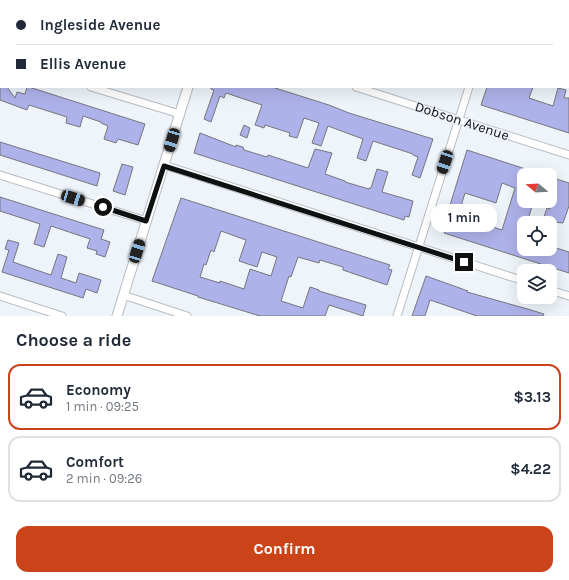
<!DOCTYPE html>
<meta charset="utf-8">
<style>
:root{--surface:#fff;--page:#f6f6f7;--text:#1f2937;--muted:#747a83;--line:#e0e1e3;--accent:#cb4319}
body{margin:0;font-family:Karla,sans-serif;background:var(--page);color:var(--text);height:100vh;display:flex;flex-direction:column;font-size:15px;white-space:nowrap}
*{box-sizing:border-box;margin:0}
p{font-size:13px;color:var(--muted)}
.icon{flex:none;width:22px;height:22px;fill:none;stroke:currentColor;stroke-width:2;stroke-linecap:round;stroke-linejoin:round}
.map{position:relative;height:316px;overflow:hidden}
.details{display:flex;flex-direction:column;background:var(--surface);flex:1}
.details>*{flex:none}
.hud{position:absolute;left:0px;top:0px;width:569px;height:88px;box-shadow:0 4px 16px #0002;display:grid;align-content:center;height:88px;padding:0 16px;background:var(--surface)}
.needle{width:26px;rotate:288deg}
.buttons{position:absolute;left:517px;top:168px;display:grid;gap:8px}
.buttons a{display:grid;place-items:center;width:40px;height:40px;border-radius:8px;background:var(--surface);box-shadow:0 4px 16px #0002;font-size:20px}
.end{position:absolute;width:18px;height:18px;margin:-9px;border:5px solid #0e1012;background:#fff;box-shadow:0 0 0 2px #fff}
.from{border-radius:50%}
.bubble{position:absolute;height:28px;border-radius:12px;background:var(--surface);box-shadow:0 4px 16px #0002;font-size:13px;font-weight:700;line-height:28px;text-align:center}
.car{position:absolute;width:12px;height:24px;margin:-12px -6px;border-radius:5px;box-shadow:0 0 3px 1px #0007;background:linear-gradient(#222 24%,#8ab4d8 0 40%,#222 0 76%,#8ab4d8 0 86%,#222 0)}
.hud b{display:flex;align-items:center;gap:14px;height:38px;font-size:15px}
.hud b+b{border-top:1px solid var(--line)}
.hud i{width:10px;height:10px;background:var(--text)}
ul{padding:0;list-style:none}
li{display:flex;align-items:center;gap:12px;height:66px;margin:0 8px 6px;padding:0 8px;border:2px solid var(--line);border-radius:12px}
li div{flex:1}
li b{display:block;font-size:15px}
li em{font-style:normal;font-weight:700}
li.selected{border-color:var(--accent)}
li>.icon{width:36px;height:36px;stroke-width:1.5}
h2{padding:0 16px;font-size:18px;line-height:48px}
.button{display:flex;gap:8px;margin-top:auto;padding:8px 16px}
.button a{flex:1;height:46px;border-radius:12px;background:var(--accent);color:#fff;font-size:16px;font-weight:700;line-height:46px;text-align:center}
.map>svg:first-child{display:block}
.building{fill:#aeb2ea;stroke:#76767d;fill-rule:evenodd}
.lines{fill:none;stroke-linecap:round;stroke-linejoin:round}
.minor-casing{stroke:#b8bdc2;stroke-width:9}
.tertiary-casing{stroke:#b8bdc2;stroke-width:11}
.minor{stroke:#fff;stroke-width:7}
.tertiary{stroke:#fff;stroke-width:9}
.route{stroke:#0e1012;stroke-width:5}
.labels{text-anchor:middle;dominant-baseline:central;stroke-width:3;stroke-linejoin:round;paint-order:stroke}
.street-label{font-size:14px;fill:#0e1012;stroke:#eff4fb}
</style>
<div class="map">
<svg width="569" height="316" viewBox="0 0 569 316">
<rect width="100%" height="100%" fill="#eff4fb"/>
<g class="building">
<polygon points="0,87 7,87 15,98 17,92 25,94 27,87 29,87 145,124 138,145 118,139 116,143 104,139 108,126 101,123 101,122 83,116 80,127 66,123 67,117 29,105 27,110 0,100"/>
<polygon points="211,87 272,87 329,105 349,113 433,139 420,178 412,175 418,157 413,155 413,154 373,141 366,161 357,158 363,139 328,126 321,146 312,143 319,123 304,118 297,138 289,136 290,133 265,125 264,128 255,125 262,105 226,93 224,98 220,96 211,122 204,119 214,90 211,89"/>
<polygon points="487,87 533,87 529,98 553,106 558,88 566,90 564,98 569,98 569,133 481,105"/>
<polygon points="244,125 250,128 247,138 240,135"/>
<polygon points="200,133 236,147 236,145 243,147 244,150 267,157 268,155 308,168 315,149 332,153 325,174 345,181 345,182 369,189 369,188 371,188 377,169 388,172 382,192 413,201 409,217 405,216 404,220 194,153"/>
<polygon points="0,142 100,173 97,186 0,155"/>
<path d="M467,150l74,24v1h-17v9l-5,15 14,4 -6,20h-3v26h26v-3l19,6v21l-125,-40 2,-4 -3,-1zM502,183l13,5 -13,42 -44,-14 7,-23 31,10z"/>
<polygon points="122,164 133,167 125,195 113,191"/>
<polygon points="550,177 569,183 569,206 563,223 552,222 552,223 542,223 547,208 550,209"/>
<polygon points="0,197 104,230 101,239 110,242 105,257 96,254 97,251 87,248 90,239 51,226 44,247 34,244 40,224 0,211"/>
<path d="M181,198l209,67 -2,4 4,1 -5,15 -44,-15v-3l-23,-7 -1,3 -21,-6 -7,20 -2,-1 -8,25 22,7 7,-21 9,3v1l47,14 -3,11 -34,-11 -4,11h-65l-62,-19v-1l-46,-15zM221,231l25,9 -7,21 18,6 5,-15 15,5 -6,19 -21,-7 -6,20 -24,-8v2l-20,-6 4,-13 2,1 5,-15 3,2z"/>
<polygon points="8,240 19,243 13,262 51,275 58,254 67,257 61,278 76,283 79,273 101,280 97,293 86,289 83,298 2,272 9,250 5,249"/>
<polygon points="426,276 468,291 467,292 531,310 544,314 543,316 477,316 430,300 425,316 412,316"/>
</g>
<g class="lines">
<defs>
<g id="minor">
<polyline points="202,0 206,1"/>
<polyline points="517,0 520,1"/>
<polyline points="495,1 496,0"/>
<polyline points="568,16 569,17"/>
<polyline points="0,60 1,60"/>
<polyline points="91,87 180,114"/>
<polyline points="356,87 569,155"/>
<polyline points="164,165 524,281"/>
<polyline points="0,175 147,221"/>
<polyline points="550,290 569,296"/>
<polyline points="123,295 187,316"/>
<polyline points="0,296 62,316"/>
<polyline points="397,316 469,87"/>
</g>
<g id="tertiary">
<polyline points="215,1 215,0"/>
<polyline points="117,316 188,87"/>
</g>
</defs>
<use href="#minor" class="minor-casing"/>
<use href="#tertiary" class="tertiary-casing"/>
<use href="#minor" class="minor"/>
<use href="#tertiary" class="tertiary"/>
</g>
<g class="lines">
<polyline class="route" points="103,207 146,221 164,166 464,262"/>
</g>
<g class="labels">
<g class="street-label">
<text transform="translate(462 121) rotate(18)">Dobson Avenue</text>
</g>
</g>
</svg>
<div class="buttons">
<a><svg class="needle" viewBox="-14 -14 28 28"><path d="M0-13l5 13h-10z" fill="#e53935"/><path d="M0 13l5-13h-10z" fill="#747a83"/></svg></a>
<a><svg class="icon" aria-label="locate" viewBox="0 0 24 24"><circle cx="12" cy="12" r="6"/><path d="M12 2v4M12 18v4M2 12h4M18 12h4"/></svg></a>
<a><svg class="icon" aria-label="layers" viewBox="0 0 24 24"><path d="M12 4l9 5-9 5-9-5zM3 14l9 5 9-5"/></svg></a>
</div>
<i class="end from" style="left:103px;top:207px"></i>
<i class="end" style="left:464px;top:262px"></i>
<div class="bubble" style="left:431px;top:204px;width:66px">1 min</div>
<i class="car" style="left:172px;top:140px;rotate:197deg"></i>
<i class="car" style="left:445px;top:162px;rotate:198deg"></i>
<i class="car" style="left:73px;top:198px;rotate:107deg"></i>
<i class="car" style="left:137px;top:251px;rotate:17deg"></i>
<div class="hud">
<b><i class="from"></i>Ingleside Avenue</b>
<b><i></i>Ellis Avenue</b>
</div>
</div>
<section class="details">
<h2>Choose a ride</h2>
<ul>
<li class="selected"><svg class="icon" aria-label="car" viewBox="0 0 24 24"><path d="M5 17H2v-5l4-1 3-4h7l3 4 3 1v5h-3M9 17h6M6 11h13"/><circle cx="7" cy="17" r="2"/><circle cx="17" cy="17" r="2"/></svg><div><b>Economy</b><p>1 min · 09:25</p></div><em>$3.13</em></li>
<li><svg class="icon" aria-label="car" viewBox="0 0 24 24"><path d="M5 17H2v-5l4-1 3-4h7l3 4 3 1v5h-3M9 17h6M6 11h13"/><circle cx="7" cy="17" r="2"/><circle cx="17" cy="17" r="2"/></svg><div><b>Comfort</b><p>2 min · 09:26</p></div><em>$4.22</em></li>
</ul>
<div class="button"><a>Confirm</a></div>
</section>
